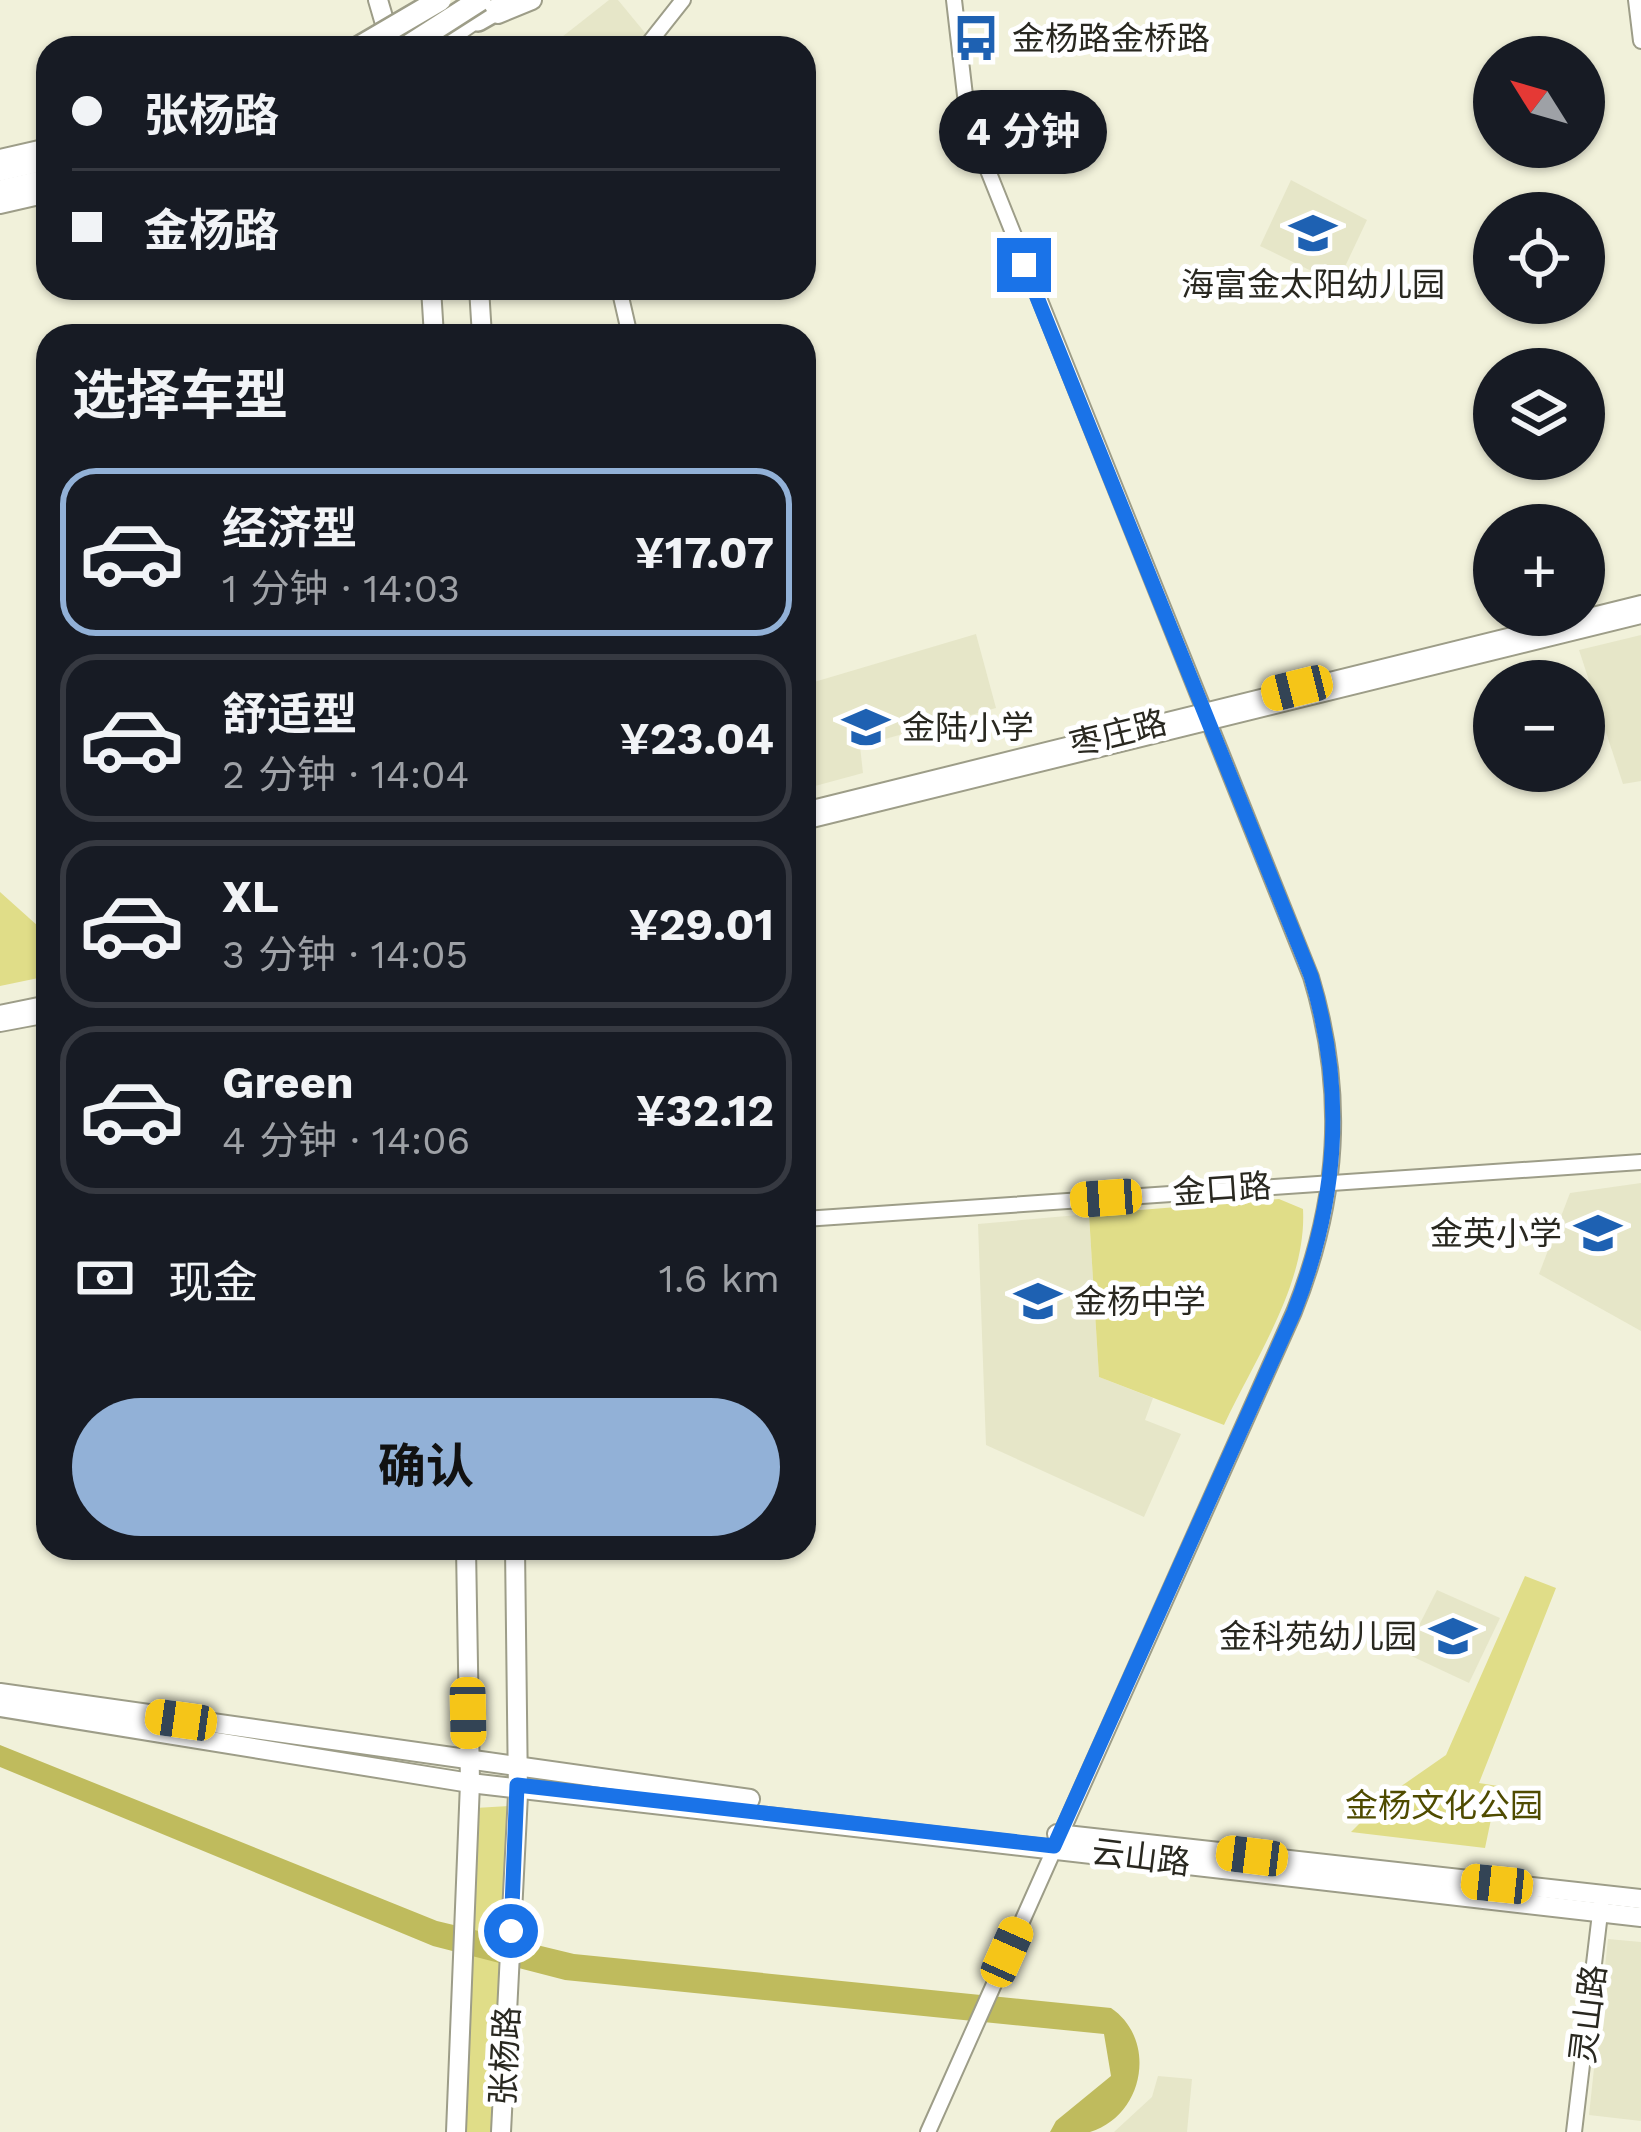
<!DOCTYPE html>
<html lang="zh">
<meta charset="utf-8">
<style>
:root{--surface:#171b24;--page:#242831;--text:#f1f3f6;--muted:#9ea1a6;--line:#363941;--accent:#92b1d7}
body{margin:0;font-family:"Work Sans","Noto Sans SC",sans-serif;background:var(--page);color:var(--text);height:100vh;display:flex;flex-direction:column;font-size:45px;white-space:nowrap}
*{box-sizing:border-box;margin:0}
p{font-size:39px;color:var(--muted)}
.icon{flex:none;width:66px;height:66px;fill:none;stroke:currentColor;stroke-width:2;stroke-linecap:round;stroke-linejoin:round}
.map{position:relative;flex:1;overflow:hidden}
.sheet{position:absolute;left:36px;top:324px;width:780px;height:1236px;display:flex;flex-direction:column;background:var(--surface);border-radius:36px;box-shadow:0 3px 9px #0004}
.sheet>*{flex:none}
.banner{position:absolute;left:36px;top:36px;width:780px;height:264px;border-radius:36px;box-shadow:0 3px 9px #0004;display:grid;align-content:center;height:264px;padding:0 36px;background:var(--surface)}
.needle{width:78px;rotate:307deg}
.buttons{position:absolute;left:1473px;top:36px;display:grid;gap:24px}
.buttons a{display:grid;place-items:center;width:132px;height:132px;border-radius:50%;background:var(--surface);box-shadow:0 3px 9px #0004;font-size:60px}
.end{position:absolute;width:54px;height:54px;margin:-27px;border:15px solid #1a73e8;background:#fff;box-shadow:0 0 0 6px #fff}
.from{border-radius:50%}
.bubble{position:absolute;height:84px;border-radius:42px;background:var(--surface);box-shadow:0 3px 9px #0004;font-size:39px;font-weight:700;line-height:84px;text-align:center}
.car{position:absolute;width:36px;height:72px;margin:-36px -18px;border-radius:15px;box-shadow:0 0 9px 3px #0007;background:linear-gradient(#f5c518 24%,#345 0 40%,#f5c518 0 76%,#345 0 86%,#f5c518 0)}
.banner b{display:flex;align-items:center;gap:42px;height:114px;font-size:45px}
.banner b+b{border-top:3px solid var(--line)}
.banner i{width:30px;height:30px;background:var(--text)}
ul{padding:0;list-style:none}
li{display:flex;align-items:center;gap:36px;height:168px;margin:0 24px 18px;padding:0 12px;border:6px solid var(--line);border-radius:36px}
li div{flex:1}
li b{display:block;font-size:45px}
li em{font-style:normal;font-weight:700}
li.current{border-color:var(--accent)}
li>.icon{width:108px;height:108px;stroke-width:1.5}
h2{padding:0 36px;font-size:54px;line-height:144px}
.pay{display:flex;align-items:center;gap:30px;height:132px;padding:0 36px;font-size:45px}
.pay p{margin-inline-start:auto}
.primary-button{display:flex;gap:24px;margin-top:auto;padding:24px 36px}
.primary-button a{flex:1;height:138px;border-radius:72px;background:var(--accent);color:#111;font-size:48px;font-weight:700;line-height:138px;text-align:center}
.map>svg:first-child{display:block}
.built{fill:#e6e6c8}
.green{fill:#e0dd88}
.water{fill:#bfbb5d}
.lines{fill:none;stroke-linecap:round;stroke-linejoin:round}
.minor-casing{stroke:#9d9d88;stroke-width:18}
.major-casing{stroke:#9d9d88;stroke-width:22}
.highway-casing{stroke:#9d9d88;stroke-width:26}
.minor{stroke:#fff;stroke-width:14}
.major{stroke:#fff;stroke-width:18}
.highway{stroke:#fff;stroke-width:21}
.highway-bridge-casing{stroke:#9d9d88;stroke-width:26;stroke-linecap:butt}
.highway-bridge{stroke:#fff;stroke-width:21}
.route{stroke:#1a73e8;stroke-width:15}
.labels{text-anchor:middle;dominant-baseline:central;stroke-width:10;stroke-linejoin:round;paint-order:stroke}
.poi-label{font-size:33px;fill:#292820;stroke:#fff;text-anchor:start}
.street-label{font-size:33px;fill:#292820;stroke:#fff}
.park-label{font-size:33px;fill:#4f4b00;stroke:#fff}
</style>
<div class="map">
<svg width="1641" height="2132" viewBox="0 0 1641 2132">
<rect width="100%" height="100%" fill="#f1f1da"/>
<g class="built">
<polygon points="609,0 618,0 646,34 639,48 548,48"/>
<polygon points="1291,180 1367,220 1341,275 1328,279 1260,246"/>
<polygon points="976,634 996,708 860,746 863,773 804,789 804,685"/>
<polygon points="1641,635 1641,781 1623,784 1579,650"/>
<polygon points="1641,1183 1641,1331 1539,1274 1570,1193"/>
<polygon points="1089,1214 1099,1377 1153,1398 1145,1420 1181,1434 1144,1517 986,1445 978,1224"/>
<polygon points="1437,1590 1500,1618 1469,1683 1405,1653"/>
<polygon points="1608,1939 1641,1942 1641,2121 1589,2115"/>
<polygon points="1158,2076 1192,2079 1187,2132 1114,2132 1152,2097"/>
</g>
<g class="green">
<polygon points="0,892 48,935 48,976 0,986"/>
<path d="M1279,1199l24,10c4,75 -48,149 -79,216l-125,-48 -10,-163z"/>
<polygon points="1525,1576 1556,1588 1479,1783 1498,1786 1485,1848 1351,1832 1387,1796 1446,1755"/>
<polygon points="509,1806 491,2132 461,2132 475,1808"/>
</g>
<path class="water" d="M0,1745l437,176 137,33 537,54c47,32 33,108 -21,124 -11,0 -28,0 -40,0l6,-11 55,-45 -7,-42 -539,-54 -132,-34 -433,-179z"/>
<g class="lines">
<defs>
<g id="minor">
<polyline points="1636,0 1641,41"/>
<polyline points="645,48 683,0"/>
<polyline points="619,288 630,336"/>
<polyline points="804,810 1641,603"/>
<polyline points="804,822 1641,616"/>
<polyline points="0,1013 48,1003"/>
<polyline points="0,1024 48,1015"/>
<polyline points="804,1219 1641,1162"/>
<path d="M928,2132l366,-820c45,-112 52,-219 17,-335l-334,-834 -11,-39 -12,-104"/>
<polyline points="1574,2132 1601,1905"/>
</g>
<g id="major">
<polyline points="378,0 390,41"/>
<polyline points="498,14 532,0"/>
<polyline points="383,48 411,20"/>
<polyline points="434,48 486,12"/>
<polyline points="0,159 48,148"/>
<polyline points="0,204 48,193"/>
<polyline points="431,288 434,336"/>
<polyline points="479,288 482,336"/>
<polyline points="0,1693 750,1799"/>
<polyline points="0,1707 470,1783 1641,1917"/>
<polyline points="1057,1834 1641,1899"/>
<polyline points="456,2132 470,1783 466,1548"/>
<polyline points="501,2132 518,1794 515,1548"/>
</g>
<g id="highway">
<polyline points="478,20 513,0"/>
<polyline points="0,170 48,159"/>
<polyline points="0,191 48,180"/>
</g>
</defs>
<use href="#minor" class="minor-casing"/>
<use href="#major" class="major-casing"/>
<use href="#highway" class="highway-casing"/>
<use href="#minor" class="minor"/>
<use href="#major" class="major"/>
<use href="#highway" class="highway"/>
<defs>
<g id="highway-bridge">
<polyline points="358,48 440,0"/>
<polyline points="405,48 480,0"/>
</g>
</defs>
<use href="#highway-bridge" class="highway-bridge-casing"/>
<use href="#highway-bridge" class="highway-bridge"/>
</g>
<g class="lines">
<path class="route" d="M511,1931l6,-146 537,61 240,-534c44,-112 52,-220 17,-336l-287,-711"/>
</g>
<defs>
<symbol id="bus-bare" viewBox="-9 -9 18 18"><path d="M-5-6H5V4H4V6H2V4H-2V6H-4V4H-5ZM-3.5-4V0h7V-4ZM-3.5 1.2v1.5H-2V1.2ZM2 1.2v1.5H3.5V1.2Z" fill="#1e61b2" stroke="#fff" stroke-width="2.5" paint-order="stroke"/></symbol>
<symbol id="school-bare" viewBox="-9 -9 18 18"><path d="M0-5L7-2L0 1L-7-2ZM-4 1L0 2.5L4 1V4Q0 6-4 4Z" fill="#1e61b2" stroke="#fff" stroke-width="2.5" paint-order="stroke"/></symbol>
</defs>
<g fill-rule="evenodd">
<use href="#bus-bare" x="943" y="5" width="66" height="66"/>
<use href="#school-bare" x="1280" y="200" width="66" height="66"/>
<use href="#school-bare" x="833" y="694" width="66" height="66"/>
<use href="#school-bare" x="1565" y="1200" width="66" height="66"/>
<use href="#school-bare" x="1005" y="1268" width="66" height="66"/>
<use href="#school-bare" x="1420" y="1603" width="66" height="66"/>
</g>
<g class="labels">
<g class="poi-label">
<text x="1012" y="38">金杨路金桥路</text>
<text x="1313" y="284" text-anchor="middle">海富金太阳幼儿园</text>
<text x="902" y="727">金陆小学</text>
<text x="1562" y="1233" text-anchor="end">金英小学</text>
<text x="1074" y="1301">金杨中学</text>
<text x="1417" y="1636" text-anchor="end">金科苑幼儿园</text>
</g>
<g class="street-label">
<text transform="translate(1118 733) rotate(-14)">枣庄路</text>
<text transform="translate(1222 1189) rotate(-4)">金口路</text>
<text transform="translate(1141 1857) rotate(7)">云山路</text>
<text transform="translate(1588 2014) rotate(-83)">灵山路</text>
<text transform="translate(505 2056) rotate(-87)">张杨路</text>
</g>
<g class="park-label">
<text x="1444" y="1805">金杨文化公园</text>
</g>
</g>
</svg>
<div class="buttons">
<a><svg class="needle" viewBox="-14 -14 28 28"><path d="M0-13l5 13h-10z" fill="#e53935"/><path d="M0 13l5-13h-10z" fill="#9ea1a6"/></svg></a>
<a><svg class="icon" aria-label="locate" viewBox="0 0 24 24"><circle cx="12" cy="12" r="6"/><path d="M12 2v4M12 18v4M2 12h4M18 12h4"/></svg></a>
<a><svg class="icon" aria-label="layers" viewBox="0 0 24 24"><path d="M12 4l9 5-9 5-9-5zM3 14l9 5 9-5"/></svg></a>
<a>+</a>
<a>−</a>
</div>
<i class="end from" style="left:511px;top:1931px"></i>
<i class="end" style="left:1024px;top:265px"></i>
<div class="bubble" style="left:939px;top:90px;width:168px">4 分钟</div>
<i class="car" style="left:1297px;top:688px;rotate:256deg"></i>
<i class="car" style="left:1106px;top:1198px;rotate:266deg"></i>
<i class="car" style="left:468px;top:1713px;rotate:179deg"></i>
<i class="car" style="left:181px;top:1720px;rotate:278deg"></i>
<i class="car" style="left:1252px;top:1856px;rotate:277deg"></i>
<i class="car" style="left:1497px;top:1884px;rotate:276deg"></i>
<i class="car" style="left:1007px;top:1952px;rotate:24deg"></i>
<div class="banner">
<b><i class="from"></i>张杨路</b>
<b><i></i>金杨路</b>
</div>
<section class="sheet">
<h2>选择车型</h2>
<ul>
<li class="current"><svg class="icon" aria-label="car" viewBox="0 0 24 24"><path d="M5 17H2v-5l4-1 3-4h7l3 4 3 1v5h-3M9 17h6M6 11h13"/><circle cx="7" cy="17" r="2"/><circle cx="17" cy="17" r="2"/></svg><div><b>经济型</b><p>1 分钟 · 14:03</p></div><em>¥17.07</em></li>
<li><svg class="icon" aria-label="car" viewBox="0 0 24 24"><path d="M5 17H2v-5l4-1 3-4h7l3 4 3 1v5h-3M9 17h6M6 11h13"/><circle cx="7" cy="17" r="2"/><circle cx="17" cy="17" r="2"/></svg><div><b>舒适型</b><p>2 分钟 · 14:04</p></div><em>¥23.04</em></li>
<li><svg class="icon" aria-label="car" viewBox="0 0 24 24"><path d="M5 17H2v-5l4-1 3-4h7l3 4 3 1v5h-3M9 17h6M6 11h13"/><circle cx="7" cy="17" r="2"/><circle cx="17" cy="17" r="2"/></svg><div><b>XL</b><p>3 分钟 · 14:05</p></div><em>¥29.01</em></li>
<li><svg class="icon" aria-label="car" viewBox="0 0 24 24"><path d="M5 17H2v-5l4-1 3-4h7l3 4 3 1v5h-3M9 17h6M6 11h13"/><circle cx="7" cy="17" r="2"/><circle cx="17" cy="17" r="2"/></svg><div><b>Green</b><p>4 分钟 · 14:06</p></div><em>¥32.12</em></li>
</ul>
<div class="pay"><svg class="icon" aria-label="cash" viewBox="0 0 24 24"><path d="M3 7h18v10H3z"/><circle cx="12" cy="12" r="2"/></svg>现金<p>1.6 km</p></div>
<div class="primary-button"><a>确认</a></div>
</section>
</div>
